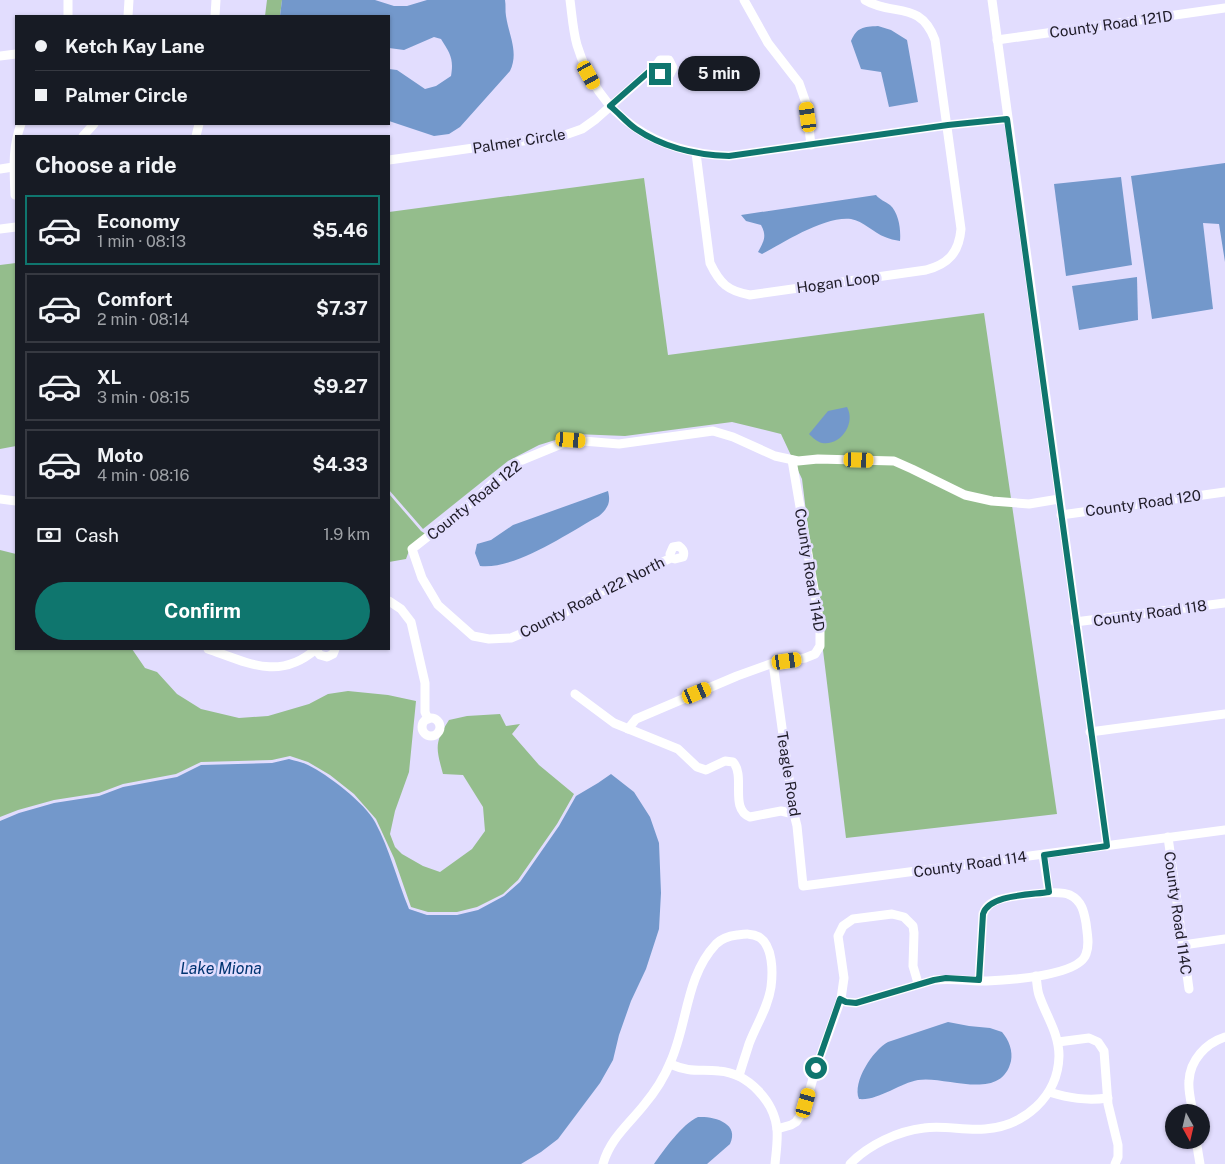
<!DOCTYPE html>
<meta charset="utf-8">
<style>
:root{--surface:#171b24;--page:#242831;--text:#f1f3f6;--muted:#9ea1a6;--line:#363941;--accent:#0f766e}
body{margin:0;font-family:"Public Sans",sans-serif;background:var(--page);color:var(--text);height:100vh;display:flex;flex-direction:column;font-size:19px;white-space:nowrap}
*{box-sizing:border-box;margin:0}
p{font-size:16px;color:var(--muted)}
.icon{flex:none;width:28px;height:28px;fill:none;stroke:currentColor;stroke-width:2;stroke-linecap:round;stroke-linejoin:round}
.map{position:relative;flex:1;overflow:hidden}
.side{position:absolute;left:15px;top:135px;width:375px;height:515px;display:flex;flex-direction:column;background:var(--surface);border-radius:0px;box-shadow:0 1px 4px #0004}
.side>*{flex:none}
.banner{position:absolute;left:15px;top:15px;width:375px;height:110px;border-radius:0px;box-shadow:0 1px 4px #0004;display:grid;align-content:center;height:110px;padding:0 20px;background:var(--surface)}
.needle{width:32px;rotate:172deg}
.fabs{position:absolute;left:1165px;top:1104px;display:grid;gap:10px}
.fabs a{display:grid;place-items:center;width:45px;height:45px;border-radius:50%;background:var(--surface);box-shadow:0 1px 4px #0004;font-size:25px}
.end{position:absolute;width:22px;height:22px;margin:-11px;border:6px solid #0f766e;background:#fff;box-shadow:0 0 0 2px #fff}
.from{border-radius:50%}
.bubble{position:absolute;height:35px;border-radius:18px;background:var(--surface);box-shadow:0 1px 4px #0004;font-size:16px;font-weight:700;line-height:35px;text-align:center}
.car{position:absolute;width:15px;height:30px;margin:-15px -8px;border-radius:6px;box-shadow:0 0 4px 1px #0007;background:linear-gradient(#f5c518 24%,#345 0 40%,#f5c518 0 76%,#345 0 86%,#f5c518 0)}
.banner b{display:flex;align-items:center;gap:18px;height:48px;font-size:19px}
.banner b+b{border-top:1px solid var(--line)}
.banner i{width:12px;height:12px;background:var(--text)}
ul{padding:0;list-style:none}
li{display:flex;align-items:center;gap:15px;height:70px;margin:0 10px 8px;padding:0 10px;border:2px solid var(--line);border-radius:0px}
li div{flex:1}
li b{display:block;font-size:19px}
li em{font-style:normal;font-weight:700}
li.active{border-color:var(--accent)}
li>.icon{width:45px;height:45px;stroke-width:1.5}
h2{padding:0 20px;font-size:22px;line-height:60px}
.pay{display:flex;align-items:center;gap:12px;height:55px;padding:0 20px;font-size:19px}
.pay p{margin-inline-start:auto}
.button{display:flex;gap:10px;margin-top:auto;padding:10px 20px}
.button a{flex:1;height:58px;border-radius:30px;background:var(--accent);color:#fff;font-size:20px;font-weight:700;line-height:58px;text-align:center}
.map>svg:first-child{display:block}
.green{fill:#94bd8c}
.water{fill:#7398cb}
.lines{fill:none;stroke-linecap:round;stroke-linejoin:round}
.minor{stroke:#fff;stroke-width:9}
.route{stroke:#0f766e;stroke-width:6}
.labels{text-anchor:middle;dominant-baseline:central;stroke-width:5;stroke-linejoin:round;paint-order:stroke}
.street-label{font-size:15px;fill:#1e1b27;stroke:#e2ddfe}
.water-label{font-size:16px;font-style:italic;fill:#003471;stroke:#e2ddfe}
</style>
<div class="map">
<svg width="1225" height="1164" viewBox="0 0 1225 1164">
<rect width="100%" height="100%" fill="#e2ddfe"/>
<g class="green">
<polygon points="267,0 282,0 280,16 265,16"/>
<polygon points="644,178 668,355 984,313 1057,814 846,838 802,479 781,434 732,422 625,436 575,434 539,445 508,461 423,529 389,490 389,212"/>
<polygon points="16,263 16,446 0,449 0,265"/>
<polygon points="389,494 421,531 427,535 410,548 406,559 389,562"/>
<path d="M0,550l16,4v95h116l13,19 12,4 20,22 24,15 38,9 29,-2 41,-12 19,-10 20,-3 40,4 28,6 -7,71 -14,39 -5,23 5,13 7,7 21,12 17,6 32,-23 13,-18 -2,-24 -20,-32 -20,-1c-7,-26 -9,-31 6,-54l18,-4 33,-2 6,12 14,-2 -8,10 27,31 35,29 -17,30 -39,56 -15,14 -26,13 -20,5h-29l-17,-5 -17,-49 -18,-39 -22,-25 -24,-19 -22,-13 -18,-6 -18,4 -71,2 -25,12 -53,10 -24,9 -45,7 -36,10 -18,7z"/>
</g>
<g class="water">
<path d="M282,0h93l19,6h13l20,-6h78c1,5 0,11 1,16 3,20 13,36 4,55l-50,56 -11,7 -15,2 -45,-15v-52l8,1 28,19 11,-3 15,-10c3,-17 -1,-23 -10,-37l-7,-2 -30,13 -15,-2v-32h-109z"/>
<path d="M878,26l13,4 16,10 11,62 -29,5 -8,-35 -20,-3 -10,-28c6,-14 12,-14 27,-15z"/>
<polygon points="1225,163 1225,262 1219,224 1203,223 1213,309 1152,319 1131,176"/>
<polygon points="1121,177 1132,265 1066,276 1054,184"/>
<path d="M876,195c4,5 9,6 14,10 9,8 11,25 10,36 -5,-1 -11,-2 -15,-4 -11,-4 -22,-16 -34,-18 -27,-3 -66,23 -89,35l-4,-2c6,-11 9,-16 3,-27l-15,-4 -5,-6z"/>
<polygon points="1137,277 1138,320 1079,330 1072,286"/>
<path d="M847,407c9,16 -6,39 -25,36 -5,-1 -10,-6 -13,-9l19,-23z"/>
<path d="M608,491c3,12 0,17 -9,25 -31,17 -84,54 -119,50l-5,-13 2,-9 14,-4 22,-15z"/>
<path d="M289,759c6,2 13,3 19,6 19,9 57,38 67,57 15,28 22,58 34,87l18,6h30l21,-5 26,-14 16,-14 39,-56 17,-30 22,-13 13,-9 23,18 16,25 9,26 2,50 -2,36 -13,40 -15,32 -12,34 -6,25 -13,23 -42,56 -17,13 -20,12h-521v-343l19,-8 35,-10 45,-7 24,-9 54,-10 24,-12 71,-2z"/>
<path d="M948,1022l21,4 21,2 12,4c7,8 11,19 9,29 -10,42 -66,14 -93,19 -18,3 -40,21 -59,19 -7,-17 14,-49 29,-57z"/>
<path d="M698,1117c16,-1 42,6 32,27l-23,20h-53c10,-14 28,-40 44,-47z"/>
</g>
<g class="lines">
<g class="minor">
<path d="M570,0c2,15 3,31 7,45 22,72 78,108 152,111l219,-31 59,-6"/>
<polyline points="744,0 768,43 799,83 806,103 811,145"/>
<polyline points="992,0 1107,846"/>
<polyline points="68,16 68,0"/>
<polyline points="128,16 129,0"/>
<polyline points="215,16 216,0"/>
<polyline points="997,40 1225,8"/>
<polyline points="0,56 16,54"/>
<polyline points="83,136 94,124"/>
<polyline points="196,136 199,124"/>
<path d="M696,153l14,110c10,21 18,28 40,32l176,-25c23,-6 33,-18 35,-41l-26,-189c-15,-40 -41,-23 -70,-40"/>
<polyline points="389,160 565,135 582,129 596,119 656,66 660,60 669,60 673,68 670,74 664,75 658,72 656,66"/>
<polyline points="0,169 13,167"/>
<path d="M15,195c-1,-25 -3,-47 6,-71"/>
<polyline points="0,229 16,227"/>
<polyline points="0,499 16,501"/>
<polyline points="1061,515 1225,492"/>
<path d="M671,558l-1,-4 3,-7 6,-1c4,3 6,6 4,11l-8,2 -4,-1 -77,37 -43,26 -40,17 -22,1 -16,-3 -35,-31 -16,-27 -10,-29 61,-48 42,-38 56,-23 48,4 94,-13 20,6 42,19 23,5 20,-2 76,2 18,8 53,26 27,6 37,3 30,-5"/>
<polyline points="389,601 401,609 411,622 425,683 425,712 428,719"/>
<polyline points="1075,622 1225,603"/>
<path d="M208,649c40,14 72,32 108,0"/>
<polyline points="316,650 320,655 327,657 333,654 335,649"/>
<polyline points="773,663 794,814 797,826 803,886 1225,830"/>
<path d="M575,694l39,29 64,26 19,18 9,3 19,-9 8,1c13,14 -4,47 17,55l31,-6 13,3"/>
<circle cx="431" cy="727" r="9"/>
<polyline points="628,729 636,719 737,676 773,663 805,658 815,654 820,646 820,624 792,460"/>
<polyline points="1090,732 1225,714"/>
<polyline points="1168,837 1189,989"/>
<polyline points="1043,855 1049,892"/>
<polyline points="1183,945 1225,939"/>
<path d="M841,999l5,3 10,1 78,-23c18,-2 35,1 53,1 22,-1 92,-5 99,-27 4,-10 1,-21 0,-31 -2,-11 -4,-22 -16,-28 -11,-6 -63,1 -75,6 -6,3 -10,7 -12,13l-4,66"/>
<polyline points="1058,1042 1089,1038 1098,1042 1104,1051 1108,1104 1118,1145 1118,1157 1115,1164"/>
<path d="M670,1064c21,9 29,5 49,7 29,2 55,30 58,58 1,12 -1,24 -2,35"/>
<path d="M1049,1092c20,6 37,9 59,6"/>
<path d="M1193,1112c-2,-10 -5,-21 -4,-31 1,-21 17,-38 36,-44"/>
<polyline points="777,1129 791,1125 796,1122 804,1110 816,1068 841,999 844,978 838,936 843,926 853,919 892,914 904,917 913,926 914,933 913,966 918,983"/>
<polyline points="1196,1140 1200,1164"/>
<path d="M603,1164c7,-25 25,-39 41,-59 10,-12 20,-27 26,-42 18,-39 15,-86 46,-119 6,-6 13,-8 21,-9 8,-1 15,-2 22,2 14,9 14,35 12,50 -3,21 -15,38 -22,57 -3,10 -7,21 -10,32"/>
<path d="M850,1164c18,-19 48,-33 74,-36 20,-3 41,3 61,1 39,-3 73,-32 74,-73 0,-23 -13,-40 -20,-61 -2,-6 -2,-13 -3,-19"/>
</g>
</g>
<g class="lines">
<path class="route" d="M660,74l-3,-5 -1,-3 -4,3 -42,37c9,7 17,17 26,23 28,19 60,26 93,27l219,-31 59,-6 100,727 -63,9 5,37c-17,3 -60,2 -66,22l-4,66 -33,-2 -12,2 -78,23 -10,-1 -6,-3 -24,69"/>
</g>
<g class="labels">
<g class="street-label">
<text transform="translate(1111 24) rotate(-8)">County Road 121D</text>
<text transform="translate(519 141) rotate(-9)">Palmer Circle</text>
<text transform="translate(838 282) rotate(-8)">Hogan Loop</text>
<text transform="translate(474 500) rotate(-39)">County Road 122</text>
<text transform="translate(1143 503) rotate(-8)">County Road 120</text>
<text transform="translate(810 570) rotate(81)">County Road 114D</text>
<text transform="translate(592 597) rotate(-27)">County Road 122 North</text>
<text transform="translate(1150 613) rotate(-8)">County Road 118</text>
<text transform="translate(789 774) rotate(81)">Teagle Road</text>
<text transform="translate(970 864) rotate(-8)">County Road 114</text>
<text transform="translate(1178 913) rotate(82)">County Road 114C</text>
</g>
<g class="water-label">
<text x="221" y="968">Lake Miona</text>
</g>
</g>
</svg>
<div class="fabs">
<a><svg class="needle" viewBox="-14 -14 28 28"><path d="M0-13l5 13h-10z" fill="#e53935"/><path d="M0 13l5-13h-10z" fill="#9ea1a6"/></svg></a>
</div>
<i class="end from" style="left:816px;top:1068px"></i>
<i class="end" style="left:660px;top:74px"></i>
<div class="bubble" style="left:678px;top:56px;width:82px">5 min</div>
<i class="car" style="left:589px;top:75px;rotate:151deg"></i>
<i class="car" style="left:808px;top:117px;rotate:352deg"></i>
<i class="car" style="left:571px;top:440px;rotate:94deg"></i>
<i class="car" style="left:859px;top:460px;rotate:92deg"></i>
<i class="car" style="left:787px;top:661px;rotate:82deg"></i>
<i class="car" style="left:697px;top:693px;rotate:67deg"></i>
<i class="car" style="left:806px;top:1103px;rotate:16deg"></i>
<div class="banner">
<b><i class="from"></i>Ketch Kay Lane</b>
<b><i></i>Palmer Circle</b>
</div>
<section class="side">
<h2>Choose a ride</h2>
<ul>
<li class="active"><svg class="icon" aria-label="car" viewBox="0 0 24 24"><path d="M5 17H2v-5l4-1 3-4h7l3 4 3 1v5h-3M9 17h6M6 11h13"/><circle cx="7" cy="17" r="2"/><circle cx="17" cy="17" r="2"/></svg><div><b>Economy</b><p>1 min · 08:13</p></div><em>$5.46</em></li>
<li><svg class="icon" aria-label="car" viewBox="0 0 24 24"><path d="M5 17H2v-5l4-1 3-4h7l3 4 3 1v5h-3M9 17h6M6 11h13"/><circle cx="7" cy="17" r="2"/><circle cx="17" cy="17" r="2"/></svg><div><b>Comfort</b><p>2 min · 08:14</p></div><em>$7.37</em></li>
<li><svg class="icon" aria-label="car" viewBox="0 0 24 24"><path d="M5 17H2v-5l4-1 3-4h7l3 4 3 1v5h-3M9 17h6M6 11h13"/><circle cx="7" cy="17" r="2"/><circle cx="17" cy="17" r="2"/></svg><div><b>XL</b><p>3 min · 08:15</p></div><em>$9.27</em></li>
<li><svg class="icon" aria-label="car" viewBox="0 0 24 24"><path d="M5 17H2v-5l4-1 3-4h7l3 4 3 1v5h-3M9 17h6M6 11h13"/><circle cx="7" cy="17" r="2"/><circle cx="17" cy="17" r="2"/></svg><div><b>Moto</b><p>4 min · 08:16</p></div><em>$4.33</em></li>
</ul>
<div class="pay"><svg class="icon" aria-label="cash" viewBox="0 0 24 24"><path d="M3 7h18v10H3z"/><circle cx="12" cy="12" r="2"/></svg>Cash<p>1.9 km</p></div>
<div class="button"><a>Confirm</a></div>
</section>
</div>
